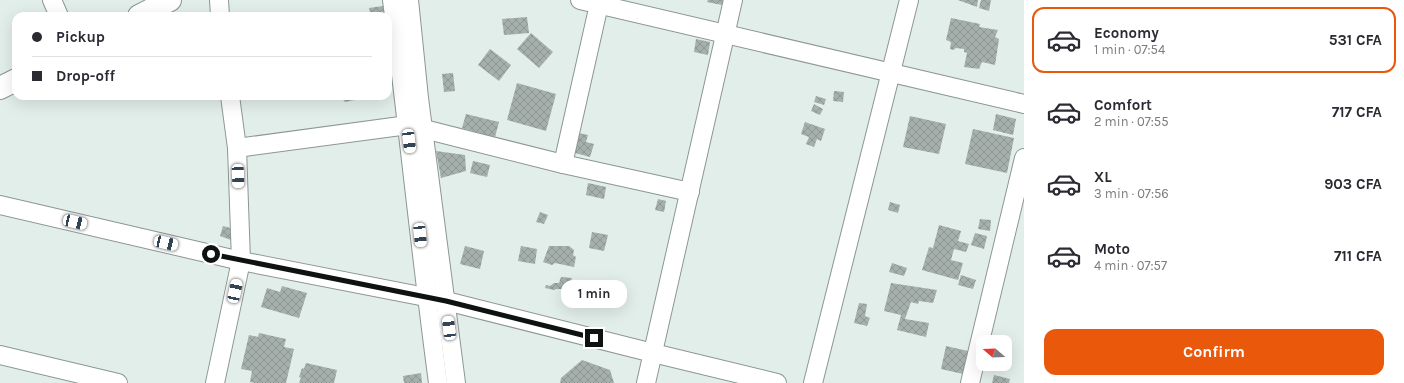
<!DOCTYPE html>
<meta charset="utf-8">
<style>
:root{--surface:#fff;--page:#f7f7f7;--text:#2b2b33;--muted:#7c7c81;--line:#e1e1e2;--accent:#ea580c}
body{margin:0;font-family:Karla,sans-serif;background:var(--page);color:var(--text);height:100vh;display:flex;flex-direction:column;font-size:15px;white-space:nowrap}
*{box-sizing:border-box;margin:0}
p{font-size:13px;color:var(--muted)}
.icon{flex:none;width:22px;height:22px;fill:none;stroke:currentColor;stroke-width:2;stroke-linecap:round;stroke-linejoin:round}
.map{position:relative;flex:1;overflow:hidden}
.details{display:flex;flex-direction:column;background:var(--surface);width:380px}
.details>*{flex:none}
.guide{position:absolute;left:12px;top:12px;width:380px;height:88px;border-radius:12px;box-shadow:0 4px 16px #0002;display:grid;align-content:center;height:88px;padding:0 20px;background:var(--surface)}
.needle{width:26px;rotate:289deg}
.tools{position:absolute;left:976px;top:335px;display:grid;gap:8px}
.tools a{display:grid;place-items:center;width:36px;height:36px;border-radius:8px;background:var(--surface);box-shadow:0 4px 16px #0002;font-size:20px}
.end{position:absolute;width:18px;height:18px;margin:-9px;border:5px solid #0e1211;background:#fff;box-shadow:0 0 0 2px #fff}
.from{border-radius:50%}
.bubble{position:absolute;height:28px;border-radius:12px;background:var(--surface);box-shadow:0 4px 16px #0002;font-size:13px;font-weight:700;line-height:28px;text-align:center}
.car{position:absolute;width:12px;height:24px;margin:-12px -6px;border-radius:5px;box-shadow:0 0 3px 1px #0007;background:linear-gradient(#fff 24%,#345 0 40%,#fff 0 76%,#345 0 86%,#fff 0)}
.guide b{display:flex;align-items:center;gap:14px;height:38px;font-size:15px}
.guide b+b{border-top:1px solid var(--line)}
.guide i{width:10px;height:10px;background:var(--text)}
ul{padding:7px 0 0;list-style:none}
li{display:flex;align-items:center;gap:12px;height:66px;margin:0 8px 6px;padding:0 12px;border:2px solid transparent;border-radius:12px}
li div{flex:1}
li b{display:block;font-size:15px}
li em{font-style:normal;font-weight:700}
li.active{border-color:var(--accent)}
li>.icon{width:36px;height:36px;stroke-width:1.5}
.cta{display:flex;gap:8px;margin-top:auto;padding:8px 20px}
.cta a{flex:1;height:46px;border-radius:12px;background:var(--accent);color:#fff;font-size:16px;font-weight:700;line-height:46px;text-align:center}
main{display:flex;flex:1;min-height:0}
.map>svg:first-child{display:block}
.building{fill:url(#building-cross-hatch)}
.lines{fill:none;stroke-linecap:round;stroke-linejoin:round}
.street-casing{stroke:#8c9794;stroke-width:20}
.highway-casing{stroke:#8c9794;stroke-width:24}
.street{stroke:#fff;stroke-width:18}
.highway{stroke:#fff;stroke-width:22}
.route{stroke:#0e1211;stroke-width:5}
</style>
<main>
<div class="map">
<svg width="1024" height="383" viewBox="0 0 1024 383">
<defs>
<pattern id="building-cross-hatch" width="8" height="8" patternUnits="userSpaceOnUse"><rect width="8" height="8" fill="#a5b0ac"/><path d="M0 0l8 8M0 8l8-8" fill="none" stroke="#8d9693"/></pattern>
</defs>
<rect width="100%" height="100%" fill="#e2eeea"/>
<g class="building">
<polygon points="708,0 723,0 722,5 707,2"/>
<polygon points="958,0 978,0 977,7"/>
<polygon points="981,0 991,0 989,11 979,8"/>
<polygon points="383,6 385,16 371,16 369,8"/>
<polygon points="527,17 529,33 504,35 502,19"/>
<polygon points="951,18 980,24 979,27 998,30 995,37 999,39 995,65 982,62 979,69 964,67 967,53 964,52 964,49 956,48 953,50 950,49 951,42 946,40"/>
<polygon points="531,33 553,52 539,68 517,49"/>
<polygon points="696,39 710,42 708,55 694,52"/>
<polygon points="490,49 511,65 499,81 478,65"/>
<polygon points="453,73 455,91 444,92 442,74"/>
<polygon points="517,83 556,94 546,131 507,120"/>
<polygon points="834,91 844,92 843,102 833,101"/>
<polygon points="340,96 369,96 369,97 345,102"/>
<polygon points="816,96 826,99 824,105 814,102"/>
<polygon points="814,104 823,109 820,115 811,111"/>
<polygon points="466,114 499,122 495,137 462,128"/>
<polygon points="996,114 1016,119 1013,135 993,130"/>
<polygon points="910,116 946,124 939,154 903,147"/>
<polygon points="805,122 825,129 821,141 817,139 814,147 806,144 809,137 801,134"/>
<polygon points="973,129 1014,138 1007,173 965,164"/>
<polygon points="574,132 588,135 586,142 594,144 590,157 568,151"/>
<polygon points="436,151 465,155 466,171 441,178"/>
<polygon points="473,161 490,165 487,177 470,173"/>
<polygon points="588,183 606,187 604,199 586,195"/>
<polygon points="658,199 666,201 664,212 655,210"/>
<polygon points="890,202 900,205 898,213 888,210"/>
<polygon points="540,212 548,215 544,224 536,222"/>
<polygon points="980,219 991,220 990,231 978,229"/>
<polygon points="939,225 961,231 958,241 969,244 966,252 954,249 951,260 963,263 958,280 922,270 929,247 933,248"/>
<polygon points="223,226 234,229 231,240 220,236"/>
<polygon points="592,232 608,235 604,251 589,248"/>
<polygon points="975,233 987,236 984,249 971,245"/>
<polygon points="465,246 484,251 480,269 460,264"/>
<polygon points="521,246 537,249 535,264 518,261"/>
<polygon points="549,246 569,246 574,250 573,255 576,257 574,267 555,263 552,265 543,262"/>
<polygon points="892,263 907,268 904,276 889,272"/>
<polygon points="961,275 976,280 973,289 958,285"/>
<polygon points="561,277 572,278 569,289 556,289 554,290 545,288 546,285 550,286 554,283 559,283"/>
<polygon points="891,283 937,290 933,303 919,301 918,304 911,302 905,319 929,323 926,337 897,330 901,315 884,311"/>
<polygon points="282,286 307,293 299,318 261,307 267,288 280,292"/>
<polygon points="859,303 867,304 865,316 870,318 867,326 854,323"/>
<polygon points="259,333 286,339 284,347 294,349 286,383 255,383 250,382 252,371 241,369 249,335 258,337"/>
<polygon points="946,346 968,351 963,374 941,369"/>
<polygon points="582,360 610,370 614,383 560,383 561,378"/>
<polygon points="306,363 337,370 334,383 299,383 301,378 299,377 302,368 304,369"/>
<polygon points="421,373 422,383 404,383 403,376"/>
<polygon points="994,375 1010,379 1009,383 992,383"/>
</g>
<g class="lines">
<defs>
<g id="street">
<polyline points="52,0 59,16"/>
<polyline points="219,0 220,16"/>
<path d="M392,0c16,128 29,256 46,383"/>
<polyline points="409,0 419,98 456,383"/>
<polyline points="580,0 1024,104"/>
<polyline points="237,148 408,125 563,164 690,192"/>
<polyline points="563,164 600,0"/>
<polyline points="0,205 241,261 446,301 653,353 777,383"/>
<polyline points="0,355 118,383"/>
<polyline points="215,383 241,261 237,148 230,96"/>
<polyline points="646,383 733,0"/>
<polyline points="813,383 909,0"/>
<polyline points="970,383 1024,158"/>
</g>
<g id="highway">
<polyline points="139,16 170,0"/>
<polyline points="0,88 16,80"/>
</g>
</defs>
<use href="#street" class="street-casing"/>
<use href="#highway" class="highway-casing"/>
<use href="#street" class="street"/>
<use href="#highway" class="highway"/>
</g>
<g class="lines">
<polyline class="route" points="211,254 446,301 594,338"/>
</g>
</svg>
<div class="tools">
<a><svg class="needle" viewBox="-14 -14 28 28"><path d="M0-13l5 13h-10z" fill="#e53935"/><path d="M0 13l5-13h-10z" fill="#7c7c81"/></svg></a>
</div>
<i class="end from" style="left:211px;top:254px"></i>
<i class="end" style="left:594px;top:338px"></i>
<div class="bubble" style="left:561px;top:280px;width:66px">1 min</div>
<i class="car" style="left:409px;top:141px;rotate:173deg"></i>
<i class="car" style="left:238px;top:176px;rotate:178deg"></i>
<i class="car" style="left:75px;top:222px;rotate:103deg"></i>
<i class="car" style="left:420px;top:235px;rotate:174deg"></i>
<i class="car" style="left:166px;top:243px;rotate:103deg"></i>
<i class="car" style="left:235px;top:291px;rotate:12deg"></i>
<i class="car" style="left:449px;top:328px;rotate:353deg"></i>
<div class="guide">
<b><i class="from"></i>Pickup</b>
<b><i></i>Drop-off</b>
</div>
</div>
<section class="details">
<ul>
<li class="active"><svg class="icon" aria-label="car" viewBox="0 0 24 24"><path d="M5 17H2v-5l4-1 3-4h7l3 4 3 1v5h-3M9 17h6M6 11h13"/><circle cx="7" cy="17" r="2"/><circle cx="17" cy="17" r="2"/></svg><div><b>Economy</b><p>1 min · 07:54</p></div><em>531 CFA</em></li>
<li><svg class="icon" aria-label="car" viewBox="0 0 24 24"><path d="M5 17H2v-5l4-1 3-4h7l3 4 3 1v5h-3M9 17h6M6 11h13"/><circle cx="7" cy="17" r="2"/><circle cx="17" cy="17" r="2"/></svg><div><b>Comfort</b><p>2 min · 07:55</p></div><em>717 CFA</em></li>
<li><svg class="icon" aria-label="car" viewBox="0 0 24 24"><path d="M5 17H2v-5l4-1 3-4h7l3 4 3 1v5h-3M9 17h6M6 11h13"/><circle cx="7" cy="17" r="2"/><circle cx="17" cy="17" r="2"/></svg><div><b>XL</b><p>3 min · 07:56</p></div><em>903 CFA</em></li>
<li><svg class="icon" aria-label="car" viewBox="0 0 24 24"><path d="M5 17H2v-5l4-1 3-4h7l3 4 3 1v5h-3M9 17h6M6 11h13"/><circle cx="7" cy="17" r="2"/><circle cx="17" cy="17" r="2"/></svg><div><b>Moto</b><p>4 min · 07:57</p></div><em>711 CFA</em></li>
</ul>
<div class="cta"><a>Confirm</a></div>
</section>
</main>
